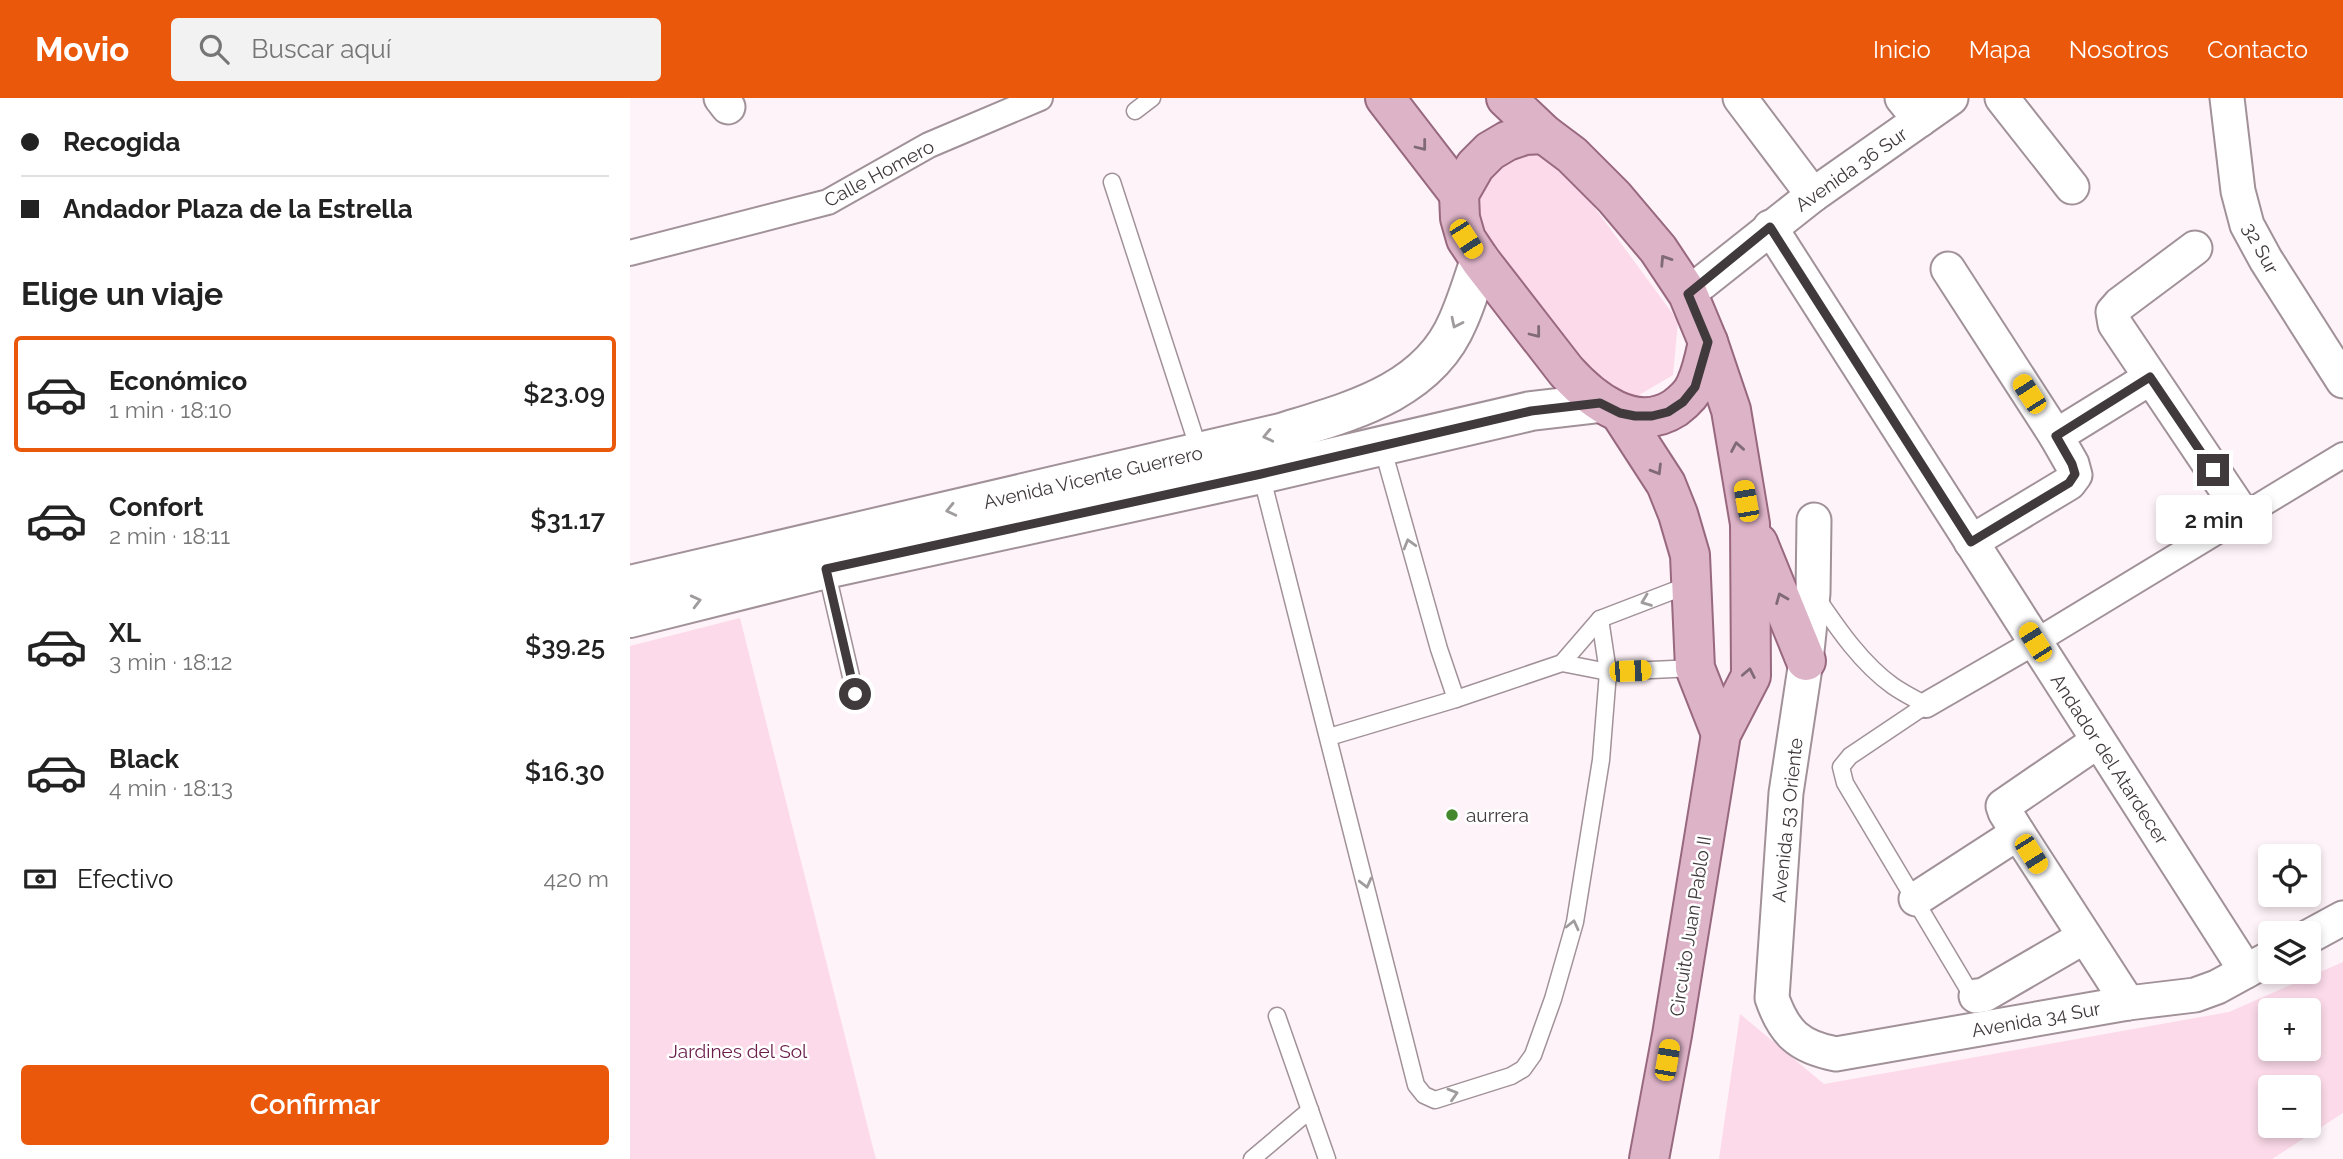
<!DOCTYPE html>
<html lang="es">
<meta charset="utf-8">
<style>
:root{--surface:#fff;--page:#f2f2f2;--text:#222;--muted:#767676;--line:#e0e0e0;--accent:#ea580c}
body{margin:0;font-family:Raleway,sans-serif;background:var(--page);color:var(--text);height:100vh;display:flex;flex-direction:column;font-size:26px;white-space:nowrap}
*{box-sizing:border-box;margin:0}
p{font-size:23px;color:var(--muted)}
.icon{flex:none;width:38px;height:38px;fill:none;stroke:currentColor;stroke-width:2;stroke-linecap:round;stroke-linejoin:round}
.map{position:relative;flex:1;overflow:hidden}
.details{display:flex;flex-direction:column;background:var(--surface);width:630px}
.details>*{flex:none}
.hud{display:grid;align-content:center;height:154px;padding:0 21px;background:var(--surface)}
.buttons{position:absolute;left:1628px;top:746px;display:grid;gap:14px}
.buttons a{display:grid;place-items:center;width:63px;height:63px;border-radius:7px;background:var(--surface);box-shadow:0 4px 10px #0003;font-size:35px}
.end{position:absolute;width:32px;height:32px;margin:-16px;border:9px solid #413a3d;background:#fff;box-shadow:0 0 0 4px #fff}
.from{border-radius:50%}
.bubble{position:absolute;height:49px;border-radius:7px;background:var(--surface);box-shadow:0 4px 10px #0003;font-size:23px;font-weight:600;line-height:49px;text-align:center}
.car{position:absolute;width:21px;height:42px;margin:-21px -10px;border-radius:9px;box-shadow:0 0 5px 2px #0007;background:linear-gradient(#f5c518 24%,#345 0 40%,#f5c518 0 76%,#345 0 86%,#f5c518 0)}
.hud b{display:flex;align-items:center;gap:24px;height:66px;font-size:26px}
.hud b+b{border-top:2px solid var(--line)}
.hud i{width:18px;height:18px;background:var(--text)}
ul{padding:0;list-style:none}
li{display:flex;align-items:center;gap:21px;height:116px;margin:0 14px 10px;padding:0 7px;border:4px solid transparent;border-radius:7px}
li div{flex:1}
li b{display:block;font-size:26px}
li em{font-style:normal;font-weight:600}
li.on{border-color:var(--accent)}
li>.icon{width:63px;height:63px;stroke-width:1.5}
h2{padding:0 21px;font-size:32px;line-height:84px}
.pay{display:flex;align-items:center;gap:18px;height:77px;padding:0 21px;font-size:26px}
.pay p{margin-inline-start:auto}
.primary-button{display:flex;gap:14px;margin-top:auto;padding:14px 21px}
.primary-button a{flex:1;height:80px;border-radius:7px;background:var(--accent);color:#fff;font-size:28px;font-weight:600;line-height:80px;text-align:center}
header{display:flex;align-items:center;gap:42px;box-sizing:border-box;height:98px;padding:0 35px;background:var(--accent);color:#fff}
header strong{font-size:33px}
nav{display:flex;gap:38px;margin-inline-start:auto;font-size:24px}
.search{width:490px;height:63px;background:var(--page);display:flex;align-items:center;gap:18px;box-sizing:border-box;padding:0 24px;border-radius:7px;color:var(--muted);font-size:26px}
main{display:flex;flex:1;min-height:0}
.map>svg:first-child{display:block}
.green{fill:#fcdae9;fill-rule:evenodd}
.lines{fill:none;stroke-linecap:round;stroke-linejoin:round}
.service-casing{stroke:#a19198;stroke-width:19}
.pedestrian-casing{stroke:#a19198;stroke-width:28}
.minor-casing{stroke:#a19198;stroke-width:37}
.secondary-casing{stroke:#a19198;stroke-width:42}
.primary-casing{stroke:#98687f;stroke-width:42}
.service{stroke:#fff;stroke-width:16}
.pedestrian{stroke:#fff;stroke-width:24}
.minor{stroke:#fff;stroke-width:33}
.secondary{stroke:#fff;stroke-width:38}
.primary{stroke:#ddb3c8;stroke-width:38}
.oneway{stroke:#7f6a75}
.oneway2{stroke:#a09c9e}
.route{stroke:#413a3d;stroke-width:9}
.poi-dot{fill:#43882d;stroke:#fff;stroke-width:2.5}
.labels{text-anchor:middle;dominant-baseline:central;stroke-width:5;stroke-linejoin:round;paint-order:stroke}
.street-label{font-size:19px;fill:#413a3d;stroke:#fff}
.poi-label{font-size:19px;fill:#413a3d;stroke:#fff;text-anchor:start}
.park-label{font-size:19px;fill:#6a1c49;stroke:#fff}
</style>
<header>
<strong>Movio</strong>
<div class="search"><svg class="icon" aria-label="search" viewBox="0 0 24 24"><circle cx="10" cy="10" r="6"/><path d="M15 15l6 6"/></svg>Buscar aquí</div>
<nav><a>Inicio</a><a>Mapa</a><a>Nosotros</a><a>Contacto</a></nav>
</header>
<main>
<section class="details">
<div class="hud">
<b><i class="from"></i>Recogida</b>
<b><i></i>Andador Plaza de la Estrella</b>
</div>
<h2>Elige un viaje</h2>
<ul>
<li class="on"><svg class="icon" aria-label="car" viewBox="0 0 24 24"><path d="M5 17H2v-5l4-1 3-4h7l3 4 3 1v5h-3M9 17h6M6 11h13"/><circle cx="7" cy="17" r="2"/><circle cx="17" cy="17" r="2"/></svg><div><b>Económico</b><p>1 min · 18:10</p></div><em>$23.09</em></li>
<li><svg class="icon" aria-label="car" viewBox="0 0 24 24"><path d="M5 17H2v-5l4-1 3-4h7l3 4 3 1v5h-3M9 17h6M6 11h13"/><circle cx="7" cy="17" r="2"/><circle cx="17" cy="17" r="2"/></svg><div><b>Confort</b><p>2 min · 18:11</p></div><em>$31.17</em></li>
<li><svg class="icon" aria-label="car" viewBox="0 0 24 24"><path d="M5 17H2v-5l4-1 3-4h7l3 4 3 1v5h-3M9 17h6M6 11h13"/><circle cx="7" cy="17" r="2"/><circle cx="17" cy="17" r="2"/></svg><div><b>XL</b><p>3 min · 18:12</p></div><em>$39.25</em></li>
<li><svg class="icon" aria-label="car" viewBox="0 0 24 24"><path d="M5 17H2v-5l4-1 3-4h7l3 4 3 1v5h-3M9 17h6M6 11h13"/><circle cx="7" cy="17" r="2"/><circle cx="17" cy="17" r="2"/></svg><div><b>Black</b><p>4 min · 18:13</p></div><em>$16.30</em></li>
</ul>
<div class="pay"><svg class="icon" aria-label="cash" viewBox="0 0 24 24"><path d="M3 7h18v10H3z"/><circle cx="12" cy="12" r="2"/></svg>Efectivo<p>420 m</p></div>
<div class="primary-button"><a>Confirmar</a></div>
</section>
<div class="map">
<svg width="1713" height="1061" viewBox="0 0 1713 1061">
<rect width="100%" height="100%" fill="#fef3f8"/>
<g class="green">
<polygon points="885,49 926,57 1048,223 1043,277 1004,300 959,287 839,122 846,77"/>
<polygon points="110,520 242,1046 246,1061 0,1061 0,548"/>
<path d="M1713,864v151l-71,46h-553l21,-145 84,70 405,-72zM1640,912h38v38h-38zM1640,989h38v38h-38z"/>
</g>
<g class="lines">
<defs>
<g id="service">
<polyline points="505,13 522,0"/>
<polyline points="482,84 570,355"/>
<polyline points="752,348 809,551 826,601"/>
<polyline points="631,376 786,987 794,997 805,1002 881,978 893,971 903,957 923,901 945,824 971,662 978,574 970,521"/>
<polyline points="196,471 225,596"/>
<path d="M1187,500c21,31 45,66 76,88 10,7 22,13 33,19l-76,51 -9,11 4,16 123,206 8,7"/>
<polyline points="932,565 978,574 1065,570"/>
<polyline points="699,639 826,601 932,565 970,521 1061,486"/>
<polyline points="647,918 697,1061"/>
<polyline points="622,1061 680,1012"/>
</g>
<g id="pedestrian">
<polyline points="0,155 198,104 299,47 410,0"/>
<polyline points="1296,607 1405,544 1713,357"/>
</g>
<g id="minor">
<polyline points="91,0 98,9"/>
<polyline points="1110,0 1183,97"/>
<polyline points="1272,0 1290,22"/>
<polyline points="1372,0 1442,89"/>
<polyline points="1597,0 1608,93 1617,127 1636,162 1713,283"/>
<polyline points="1140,129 1616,873"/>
<polyline points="1565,150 1490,206 1483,214 1485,226 1614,418"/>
<polyline points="1318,171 1426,338 1442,366 1445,377 1439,385 1341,444"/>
<polyline points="1058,196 1183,97 1321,0"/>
<polyline points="1426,338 1520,280"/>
<path d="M1184,422l-1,73 -7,68 -20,132 -14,205c12,35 27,49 64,56l292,-51 67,-8 22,-8 53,-29"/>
<polyline points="1468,643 1373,708 1375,714 1388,735 1498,905"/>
<polyline points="1286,801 1388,735"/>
<polyline points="1678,839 1713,820"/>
<polyline points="1346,898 1354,897 1454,839"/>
</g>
<g id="secondary">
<path d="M0,487l651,-152c67,-21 147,-40 177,-112 9,-20 15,-41 22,-61"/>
<polyline points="0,520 196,471 631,376 901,313 970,305"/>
</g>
<g id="primary">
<polyline points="755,0 829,96"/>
<polyline points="876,0 914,36 942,57 984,99 1028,151 1058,196 1078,244 1101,312 1120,426 1121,578 1091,636 1042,937 1019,1061"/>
<path d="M914,36l-19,1 -18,6 -17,10 -15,15 -16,28 1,24 6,21 14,21 86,111c26,29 69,63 109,37 8,-6 17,-14 21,-24 6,-13 9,-28 12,-42"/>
<polyline points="990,315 1036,386 1048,416 1060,457 1065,570 1091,636"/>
<polyline points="1128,445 1176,563"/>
</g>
</defs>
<use href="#service" class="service-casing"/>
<use href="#pedestrian" class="pedestrian-casing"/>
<use href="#minor" class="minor-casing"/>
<use href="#secondary" class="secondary-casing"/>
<use href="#primary" class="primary-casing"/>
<use href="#service" class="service"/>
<use href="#pedestrian" class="pedestrian"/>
<use href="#minor" class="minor"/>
<use href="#secondary" class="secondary"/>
<use href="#primary" class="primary"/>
</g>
<defs><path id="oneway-chevron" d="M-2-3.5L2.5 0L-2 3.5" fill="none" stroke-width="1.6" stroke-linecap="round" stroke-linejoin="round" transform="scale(1.75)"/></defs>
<g class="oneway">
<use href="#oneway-chevron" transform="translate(792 48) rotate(52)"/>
<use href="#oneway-chevron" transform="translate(1035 162) rotate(-123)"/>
<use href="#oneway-chevron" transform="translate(906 235) rotate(52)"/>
<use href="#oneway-chevron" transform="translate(1107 349) rotate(-100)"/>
<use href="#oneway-chevron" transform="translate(1027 372) rotate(59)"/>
<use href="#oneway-chevron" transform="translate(1151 500) rotate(-112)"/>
<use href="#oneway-chevron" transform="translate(1119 575) rotate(-79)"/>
</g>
<g class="oneway2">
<use href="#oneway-chevron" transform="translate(826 225) rotate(116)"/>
<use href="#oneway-chevron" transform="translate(638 338) rotate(167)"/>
<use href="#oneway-chevron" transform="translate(321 412) rotate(167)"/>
<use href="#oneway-chevron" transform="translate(779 446) rotate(-106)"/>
<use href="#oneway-chevron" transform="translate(66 503) rotate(-14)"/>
<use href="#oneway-chevron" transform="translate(1016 503) rotate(159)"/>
<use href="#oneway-chevron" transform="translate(736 785) rotate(76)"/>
<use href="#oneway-chevron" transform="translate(943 827) rotate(-77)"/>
<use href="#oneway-chevron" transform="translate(823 996) rotate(-17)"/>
</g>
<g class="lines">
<polyline class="route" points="225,596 196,471 631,376 901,313 970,305 990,315 1005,318 1022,318 1038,314 1053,304 1065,289 1078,244 1058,196 1140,129 1341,444 1439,385 1445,376 1442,366 1426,338 1520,279 1583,372"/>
</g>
<circle class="poi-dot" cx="822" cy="717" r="7"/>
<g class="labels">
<g class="street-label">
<text transform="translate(1221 71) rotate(-35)">Avenida 36 Sur</text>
<text transform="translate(249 75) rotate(-28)">Calle Homero</text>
<text transform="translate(1631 150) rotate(62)">32 Sur</text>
<text transform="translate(463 379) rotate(-13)">Avenida Vicente Guerrero</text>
<text transform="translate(1480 661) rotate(57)">Andador del Atardecer</text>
<text transform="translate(1157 722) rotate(-84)">Avenida 53 Oriente</text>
<text transform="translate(1060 828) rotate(-81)">Circuito Juan Pablo II</text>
<text transform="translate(1406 921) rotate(-10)">Avenida 34 Sur</text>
</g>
<g class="poi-label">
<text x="836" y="717">aurrera</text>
</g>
<g class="park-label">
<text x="108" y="953">Jardines del Sol</text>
</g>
</g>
</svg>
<div class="buttons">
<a><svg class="icon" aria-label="locate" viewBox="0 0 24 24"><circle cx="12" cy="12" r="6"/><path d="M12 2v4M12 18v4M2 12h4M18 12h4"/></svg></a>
<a><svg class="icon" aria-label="layers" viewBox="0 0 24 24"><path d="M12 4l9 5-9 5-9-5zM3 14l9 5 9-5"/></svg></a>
<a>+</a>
<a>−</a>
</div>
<i class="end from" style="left:225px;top:596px"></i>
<i class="end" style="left:1583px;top:372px"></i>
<div class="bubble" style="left:1526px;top:397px;width:116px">2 min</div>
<i class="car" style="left:836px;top:141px;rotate:147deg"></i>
<i class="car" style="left:1399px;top:296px;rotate:327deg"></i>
<i class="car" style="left:1116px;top:403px;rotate:350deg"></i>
<i class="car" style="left:1405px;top:544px;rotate:328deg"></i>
<i class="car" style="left:1000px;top:573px;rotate:88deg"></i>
<i class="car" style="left:1401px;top:756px;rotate:148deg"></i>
<i class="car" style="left:1037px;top:962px;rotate:10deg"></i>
</div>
</main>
